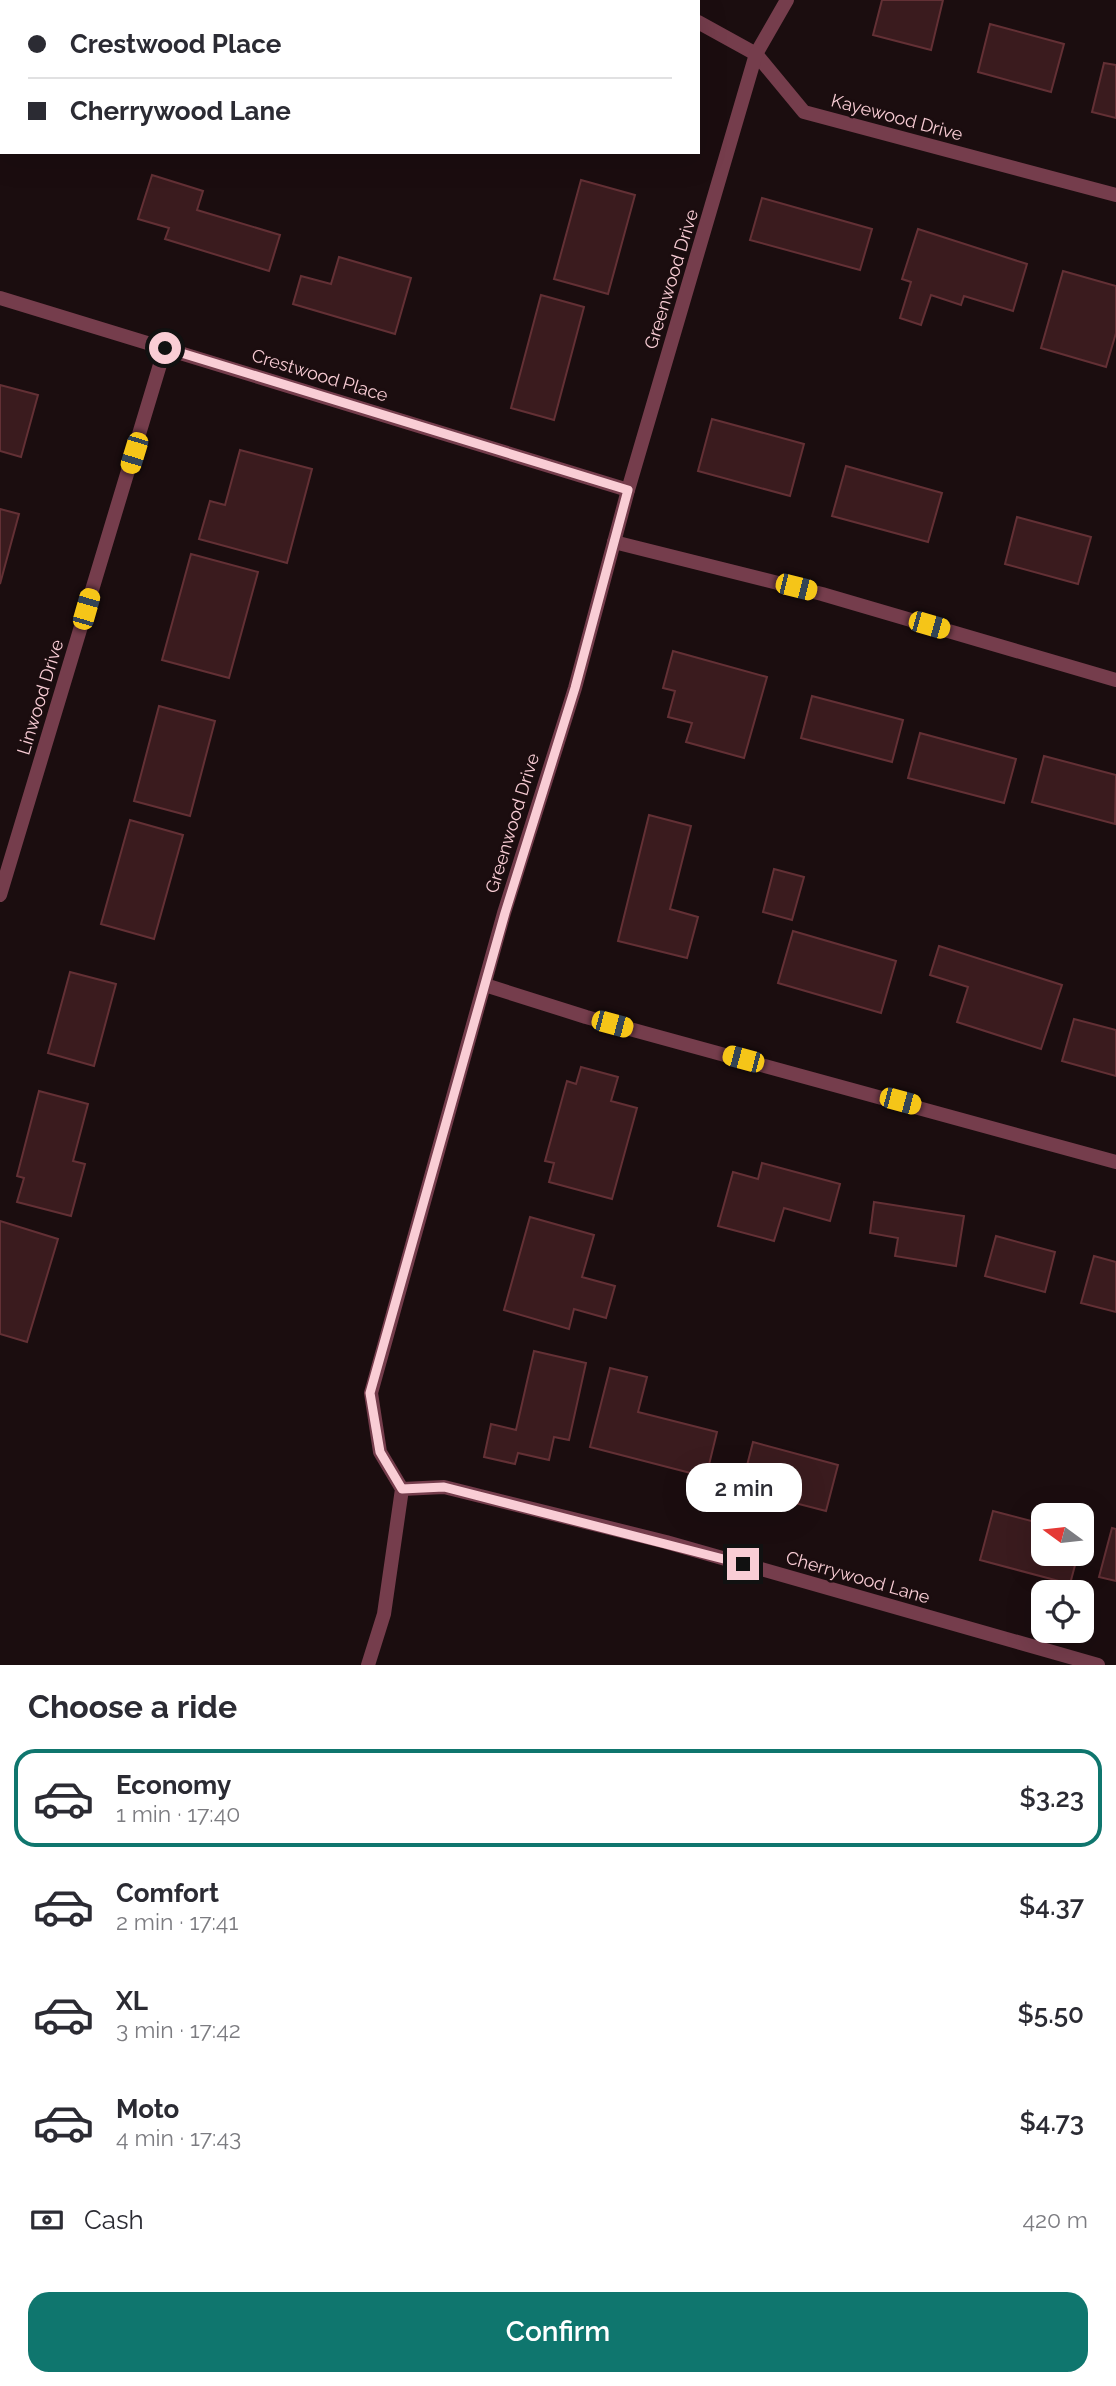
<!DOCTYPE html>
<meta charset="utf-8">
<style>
:root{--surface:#fff;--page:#f2f2f3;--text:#2b2b33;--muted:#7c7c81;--line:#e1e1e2;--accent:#0f766e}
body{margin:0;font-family:Raleway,sans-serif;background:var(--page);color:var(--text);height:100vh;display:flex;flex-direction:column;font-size:26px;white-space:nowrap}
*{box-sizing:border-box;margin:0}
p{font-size:23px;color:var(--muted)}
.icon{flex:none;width:38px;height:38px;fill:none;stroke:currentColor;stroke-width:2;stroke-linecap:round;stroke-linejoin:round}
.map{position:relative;height:1665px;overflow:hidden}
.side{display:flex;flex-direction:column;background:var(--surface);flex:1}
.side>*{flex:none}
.banner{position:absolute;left:0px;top:0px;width:700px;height:154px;box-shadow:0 7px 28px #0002;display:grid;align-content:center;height:154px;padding:0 28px;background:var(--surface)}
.needle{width:46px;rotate:285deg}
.fabs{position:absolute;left:1031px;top:1503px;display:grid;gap:14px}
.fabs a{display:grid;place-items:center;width:63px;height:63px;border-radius:14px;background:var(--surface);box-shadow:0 7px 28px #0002;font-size:35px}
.end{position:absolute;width:32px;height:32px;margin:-16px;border:9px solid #f9cdd5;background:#111;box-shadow:0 0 0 4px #111}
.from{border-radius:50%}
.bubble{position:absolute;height:49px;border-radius:21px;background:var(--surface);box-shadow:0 7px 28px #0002;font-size:23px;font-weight:600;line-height:49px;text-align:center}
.car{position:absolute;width:21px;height:42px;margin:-21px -10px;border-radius:9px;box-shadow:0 0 5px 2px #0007;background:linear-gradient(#f5c518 24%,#345 0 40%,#f5c518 0 76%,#345 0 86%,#f5c518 0)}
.banner b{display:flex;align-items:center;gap:24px;height:66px;font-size:26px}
.banner b+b{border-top:2px solid var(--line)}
.banner i{width:18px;height:18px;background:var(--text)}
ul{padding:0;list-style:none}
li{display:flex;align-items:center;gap:21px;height:98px;margin:0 14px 10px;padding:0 14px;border:4px solid transparent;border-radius:21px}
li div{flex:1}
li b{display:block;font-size:26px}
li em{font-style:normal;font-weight:600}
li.on{border-color:var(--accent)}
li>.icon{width:63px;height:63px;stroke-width:1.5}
h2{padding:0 28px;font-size:32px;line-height:84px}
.pay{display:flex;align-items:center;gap:18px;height:77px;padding:0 28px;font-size:26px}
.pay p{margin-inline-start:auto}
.action{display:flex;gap:14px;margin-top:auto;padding:14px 28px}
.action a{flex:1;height:80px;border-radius:21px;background:var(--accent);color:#fff;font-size:28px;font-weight:600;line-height:80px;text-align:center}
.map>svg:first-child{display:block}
.building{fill:#3a1b1e;stroke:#633035;stroke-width:2}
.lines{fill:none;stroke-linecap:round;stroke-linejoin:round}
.minor{stroke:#753d4c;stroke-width:14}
.route{stroke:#f9cdd5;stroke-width:9}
.labels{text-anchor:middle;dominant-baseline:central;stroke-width:5;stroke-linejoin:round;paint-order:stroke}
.street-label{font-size:18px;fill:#f9cdd5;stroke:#1b0d0f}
</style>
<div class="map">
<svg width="1116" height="1665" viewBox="0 0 1116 1665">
<rect width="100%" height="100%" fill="#1b0d0f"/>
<g class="building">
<polygon points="882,0 943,0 931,50 873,35"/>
<polygon points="990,24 1064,44 1051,92 978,72"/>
<polygon points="1104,63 1116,65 1116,118 1092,112"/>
<polygon points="152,175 203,191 197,210 280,235 269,271 165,239 169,228 138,219"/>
<polygon points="581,180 635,195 608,294 554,279"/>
<polygon points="762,198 872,229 860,270 750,240"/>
<polygon points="918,229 1027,264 1013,311 964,296 961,305 931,295 921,325 900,318 911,282 902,279"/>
<polygon points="339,257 411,278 395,334 293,304 301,276 331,284"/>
<polygon points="1063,271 1116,286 1116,333 1106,367 1041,348"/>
<polygon points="541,295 584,307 554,420 511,408"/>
<polygon points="0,385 38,395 21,457 0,451"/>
<polygon points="712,419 804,444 790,496 698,471"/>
<polygon points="240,450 312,469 287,563 199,539 210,501 225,505"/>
<polygon points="846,466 942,493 928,542 832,516"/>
<polygon points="0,509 19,514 0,584"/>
<polygon points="1017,517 1091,537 1078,584 1005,564"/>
<polygon points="191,554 258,572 229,678 162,660"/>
<polygon points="673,651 767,677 744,758 686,742 692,723 668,717 675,691 663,688"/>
<polygon points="812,696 903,720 892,762 801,738"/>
<polygon points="159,706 215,721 190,816 134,801"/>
<polygon points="920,733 1016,759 1004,803 908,778"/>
<polygon points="1044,756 1116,775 1115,824 1032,802"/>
<polygon points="649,815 691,826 670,909 698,917 687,958 618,941"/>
<polygon points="130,820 183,835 154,939 101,924"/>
<polygon points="774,869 804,877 792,920 763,912"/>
<polygon points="793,931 896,961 881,1013 778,983"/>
<polygon points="939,946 1062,985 1041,1049 957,1022 968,987 930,975"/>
<polygon points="70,972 116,984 94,1066 48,1053"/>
<polygon points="1074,1019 1116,1030 1116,1076 1062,1061"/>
<polygon points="581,1067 618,1077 611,1101 637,1108 612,1199 549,1182 554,1163 545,1161 567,1081 576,1084"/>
<polygon points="39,1091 88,1104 73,1161 85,1164 71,1216 17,1202 24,1178 17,1176"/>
<polygon points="762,1163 840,1184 830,1221 784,1208 774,1241 718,1226 733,1172 758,1179"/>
<polygon points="874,1202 964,1216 956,1266 895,1256 898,1238 870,1233"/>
<polygon points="530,1217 594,1235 582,1277 615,1286 606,1318 574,1309 569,1329 504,1310"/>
<polygon points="0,1221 58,1239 27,1342 0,1334"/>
<polygon points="996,1236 1055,1252 1045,1292 985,1276"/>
<polygon points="1094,1256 1116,1262 1116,1312 1081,1303"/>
<polygon points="534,1351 586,1363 569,1440 554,1437 549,1460 518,1453 515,1464 484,1457 491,1424 516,1430"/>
<polygon points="610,1368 647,1377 638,1412 717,1432 706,1477 590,1447"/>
<polygon points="753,1442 838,1465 826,1511 741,1489"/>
<polygon points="993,1511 1043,1524 1043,1554 1078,1554 1070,1584 980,1560"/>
<polygon points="1112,1528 1116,1529 1116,1581 1099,1577"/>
</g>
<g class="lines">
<g class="minor">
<polyline points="658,0 661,2"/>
<polyline points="698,22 756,54 804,112 1116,195"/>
<polyline points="0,298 628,490"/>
<polyline points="614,542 822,594 1116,680"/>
<polyline points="0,895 165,348"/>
<polyline points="485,985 586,1017 1116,1162"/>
<polyline points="402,1489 444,1487 666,1542 1098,1665"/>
<polyline points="368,1665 384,1614 402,1489 380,1452 371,1393 504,913 575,688 628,490 756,54 787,0"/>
</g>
</g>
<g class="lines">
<polyline class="route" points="165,348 628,490 575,688 505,913 370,1393 380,1452 402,1489 444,1487 743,1564"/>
</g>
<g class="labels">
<g class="street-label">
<text transform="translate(897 117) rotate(15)">Kayewood Drive</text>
<text transform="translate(671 279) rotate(-73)">Greenwood Drive</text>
<text transform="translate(320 375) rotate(17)">Crestwood Place</text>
<text transform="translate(40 697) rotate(-73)">Linwood Drive</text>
<text transform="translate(512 823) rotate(-73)">Greenwood Drive</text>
<text transform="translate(858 1577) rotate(16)">Cherrywood Lane</text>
</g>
</g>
</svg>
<div class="fabs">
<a><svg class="needle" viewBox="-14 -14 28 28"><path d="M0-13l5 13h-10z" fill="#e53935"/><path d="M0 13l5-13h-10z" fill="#7c7c81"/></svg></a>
<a><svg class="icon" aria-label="locate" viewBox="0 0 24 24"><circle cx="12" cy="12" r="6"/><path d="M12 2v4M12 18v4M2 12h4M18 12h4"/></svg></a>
</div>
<i class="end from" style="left:165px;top:348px"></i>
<i class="end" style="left:743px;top:1564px"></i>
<div class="bubble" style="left:686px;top:1463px;width:116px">2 min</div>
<i class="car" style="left:134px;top:453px;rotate:197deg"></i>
<i class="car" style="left:796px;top:587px;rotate:104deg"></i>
<i class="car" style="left:86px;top:609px;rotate:16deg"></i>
<i class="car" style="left:929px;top:625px;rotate:106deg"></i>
<i class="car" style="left:612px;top:1024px;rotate:105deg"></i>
<i class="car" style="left:743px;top:1059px;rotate:285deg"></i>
<i class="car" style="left:900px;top:1101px;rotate:105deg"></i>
<div class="banner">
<b><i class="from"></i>Crestwood Place</b>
<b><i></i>Cherrywood Lane</b>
</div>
</div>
<section class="side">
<h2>Choose a ride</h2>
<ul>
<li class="on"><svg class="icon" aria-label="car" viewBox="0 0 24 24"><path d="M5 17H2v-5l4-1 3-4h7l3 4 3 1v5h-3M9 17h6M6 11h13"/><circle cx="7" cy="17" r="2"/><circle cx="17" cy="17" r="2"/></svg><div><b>Economy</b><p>1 min · 17:40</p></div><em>$3.23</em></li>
<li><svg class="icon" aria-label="car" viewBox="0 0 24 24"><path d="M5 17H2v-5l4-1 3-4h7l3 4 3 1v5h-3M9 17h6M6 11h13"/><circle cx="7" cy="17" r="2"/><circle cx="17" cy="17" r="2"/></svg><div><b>Comfort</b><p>2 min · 17:41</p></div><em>$4.37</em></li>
<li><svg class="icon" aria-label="car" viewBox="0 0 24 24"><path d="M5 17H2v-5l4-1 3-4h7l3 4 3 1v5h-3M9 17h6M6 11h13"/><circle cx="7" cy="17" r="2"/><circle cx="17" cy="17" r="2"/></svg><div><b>XL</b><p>3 min · 17:42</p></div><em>$5.50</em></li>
<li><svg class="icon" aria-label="car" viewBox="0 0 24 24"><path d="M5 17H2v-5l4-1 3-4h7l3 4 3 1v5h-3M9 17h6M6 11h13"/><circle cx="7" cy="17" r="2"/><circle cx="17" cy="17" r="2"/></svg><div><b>Moto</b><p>4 min · 17:43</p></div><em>$4.73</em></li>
</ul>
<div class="pay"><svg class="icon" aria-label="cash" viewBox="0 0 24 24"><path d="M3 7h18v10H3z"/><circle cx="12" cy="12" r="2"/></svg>Cash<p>420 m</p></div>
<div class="action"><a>Confirm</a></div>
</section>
